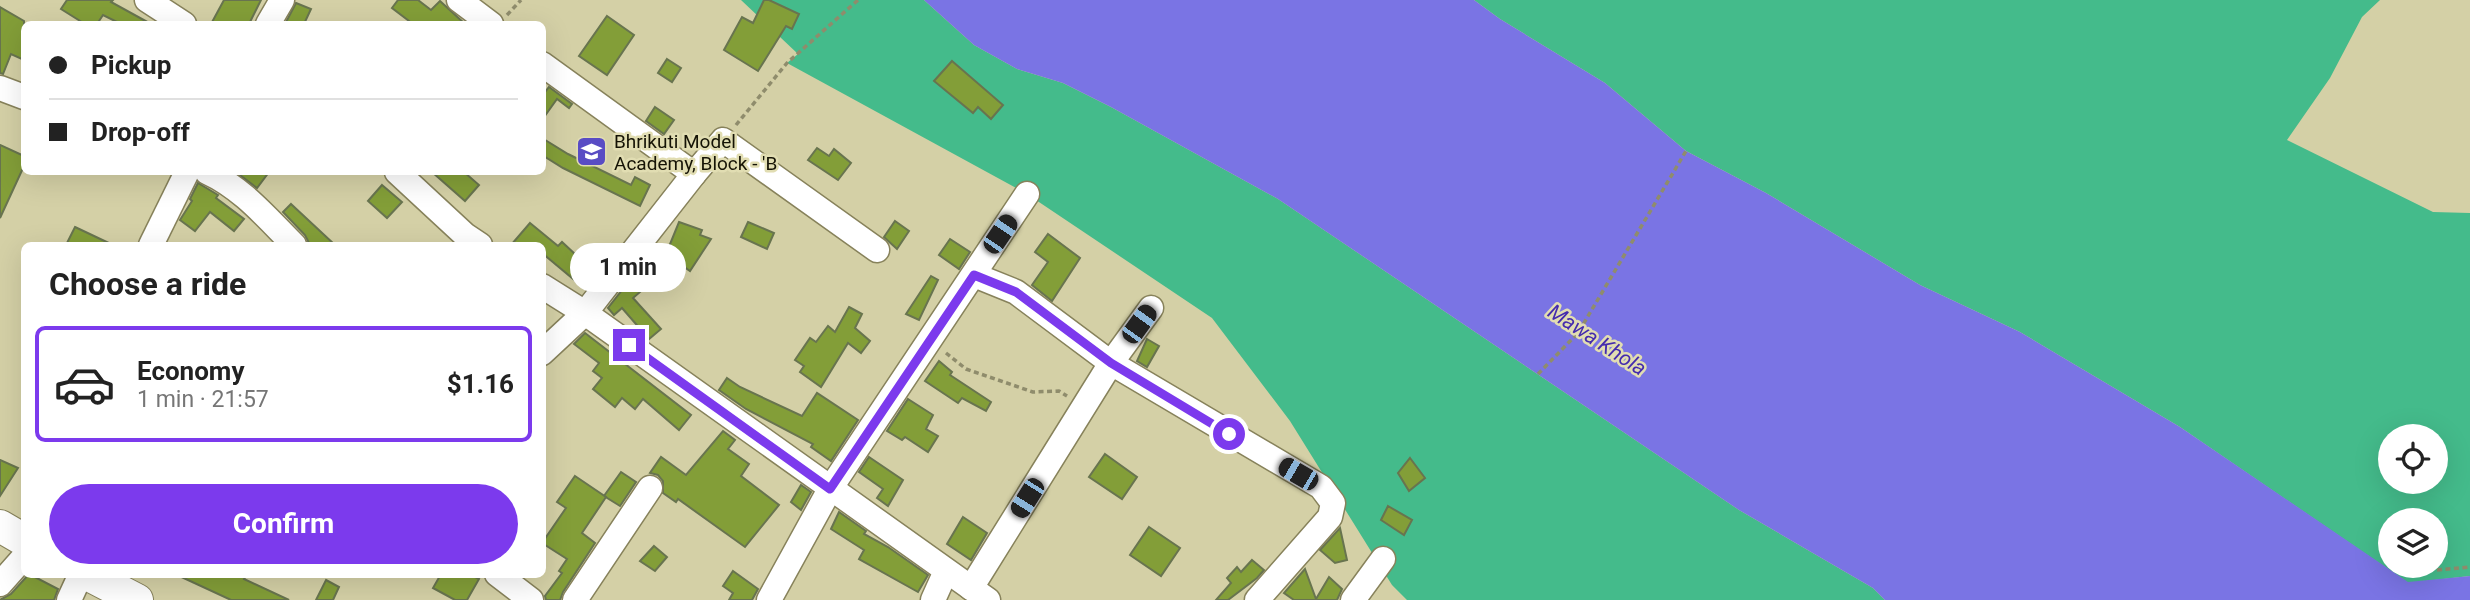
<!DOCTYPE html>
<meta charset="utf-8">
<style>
:root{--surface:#fff;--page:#f2f2f2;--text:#222;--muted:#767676;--line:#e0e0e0;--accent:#7c3aed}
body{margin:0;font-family:Roboto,sans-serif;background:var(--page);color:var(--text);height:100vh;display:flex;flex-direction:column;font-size:26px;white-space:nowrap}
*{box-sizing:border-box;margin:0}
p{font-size:23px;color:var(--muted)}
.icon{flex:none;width:38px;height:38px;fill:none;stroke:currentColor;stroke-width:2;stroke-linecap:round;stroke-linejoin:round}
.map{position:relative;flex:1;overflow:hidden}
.panel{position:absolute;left:21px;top:242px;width:525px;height:336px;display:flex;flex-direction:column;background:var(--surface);border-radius:10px;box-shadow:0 7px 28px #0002}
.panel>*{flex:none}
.banner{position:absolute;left:21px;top:21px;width:525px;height:154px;border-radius:10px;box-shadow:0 7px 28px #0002;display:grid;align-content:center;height:154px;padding:0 28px;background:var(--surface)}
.buttons{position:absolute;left:2378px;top:424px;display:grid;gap:14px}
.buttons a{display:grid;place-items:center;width:70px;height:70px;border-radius:50%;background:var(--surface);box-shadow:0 7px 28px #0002;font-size:35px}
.end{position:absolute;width:32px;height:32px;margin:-16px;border:9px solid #7c3aed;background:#fff;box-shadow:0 0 0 4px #fff}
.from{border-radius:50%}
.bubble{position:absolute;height:49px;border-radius:24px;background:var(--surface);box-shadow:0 7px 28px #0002;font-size:23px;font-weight:700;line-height:49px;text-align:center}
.car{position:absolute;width:21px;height:42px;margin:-21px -10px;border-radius:9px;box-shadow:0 0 5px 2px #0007;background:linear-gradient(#222 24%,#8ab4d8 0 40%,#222 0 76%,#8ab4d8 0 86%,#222 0)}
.banner b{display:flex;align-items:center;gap:24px;height:66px;font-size:26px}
.banner b+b{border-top:2px solid var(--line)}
.banner i{width:18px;height:18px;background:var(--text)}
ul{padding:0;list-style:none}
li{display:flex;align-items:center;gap:21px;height:116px;margin:0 14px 10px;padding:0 14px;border:4px solid var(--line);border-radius:10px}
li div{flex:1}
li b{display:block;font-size:26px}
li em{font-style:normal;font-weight:700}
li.on{border-color:var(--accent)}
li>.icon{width:63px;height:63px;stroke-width:1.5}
h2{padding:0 28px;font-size:32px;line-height:84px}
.button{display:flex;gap:14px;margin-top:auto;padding:14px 28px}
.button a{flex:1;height:80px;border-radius:42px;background:var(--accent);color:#fff;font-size:28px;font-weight:700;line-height:80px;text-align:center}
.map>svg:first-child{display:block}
.green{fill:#44bb8b;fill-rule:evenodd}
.water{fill:#7a74e4}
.building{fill:#839e38;stroke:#68744f;stroke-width:2}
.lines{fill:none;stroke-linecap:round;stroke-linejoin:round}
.minor-casing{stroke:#87825b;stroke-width:27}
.major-casing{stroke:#87825b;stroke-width:34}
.path{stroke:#8f8c6c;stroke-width:3.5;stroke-dasharray:5 3.5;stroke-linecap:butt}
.minor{stroke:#fff;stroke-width:24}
.major{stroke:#fff;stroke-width:32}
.route{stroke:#7c3aed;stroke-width:9}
.labels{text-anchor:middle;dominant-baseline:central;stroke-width:5;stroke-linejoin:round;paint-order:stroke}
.poi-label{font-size:19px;fill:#151305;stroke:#e1ddb2;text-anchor:start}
.water-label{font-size:21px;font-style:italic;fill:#442bae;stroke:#e1ddb2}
</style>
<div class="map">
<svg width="2470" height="600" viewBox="0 0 2470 600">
<rect width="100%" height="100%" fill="#d4d0a6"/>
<g class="green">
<polygon points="741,0 924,0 974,45 1017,69 1063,83 1111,107 1278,199 1739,510 1873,588 1885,600 1407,600 1392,585 1290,421 1212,318 1027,194 787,63 798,54"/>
<path d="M1474,0h906l-18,17 -32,61 -43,62 146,72 37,1v363l-62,7 -228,-156 -160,-95 -100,-47 -154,-92 -80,-42 -81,-68 -105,-64zM2390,436h46v45h-46zM2390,520h46v45h-46z"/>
</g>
<polygon class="water" points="924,0 1474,0 1500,19 1605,83 1686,151 1766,193 1920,285 2020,332 2180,427 2408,582 2470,576 2470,600 1885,600 1873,588 1739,510 1278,199 1111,107 1063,83 1017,69 974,45"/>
<g class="building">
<polygon points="67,0 113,0 111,2 151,24 121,24 103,15 97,24 85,24 61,9"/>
<polygon points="224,0 261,0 249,24 211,24"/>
<polygon points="398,0 418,0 431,10 440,1 465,24 413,24 392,8"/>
<polygon points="764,0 769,0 799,14 792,29 786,26 758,71 724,50 742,17 753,23"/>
<polygon points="296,3 311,9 304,24 285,24"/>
<polygon points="0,7 24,21 24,60 11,54 3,74 0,73"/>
<polygon points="607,16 634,35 607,75 579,56"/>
<polygon points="667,59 681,68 672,82 658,73"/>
<polygon points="952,61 1003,105 991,119 978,107 973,113 934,81"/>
<polygon points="549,87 572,104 569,108 557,99 542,120 542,96"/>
<polygon points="655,107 674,120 664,134 646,121"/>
<polygon points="542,138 568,154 631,185 635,177 650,185 640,206 563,168 542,155"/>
<polygon points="0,145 24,156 24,166 0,218"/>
<polygon points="817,148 829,156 834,149 851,163 838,180 808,160"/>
<polygon points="236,172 269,172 257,188"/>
<polygon points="432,172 464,172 479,185 465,201"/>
<polygon points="198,183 218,195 216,198 244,219 234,231 210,212 195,231 180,220 192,201 190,199"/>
<polygon points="382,185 402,202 387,218 368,201"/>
<polygon points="291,204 335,245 310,245 305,235 283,212"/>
<polygon points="895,221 909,231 897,249 884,237"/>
<polygon points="679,222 702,230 700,235 711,239 690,271 666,254"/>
<polygon points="748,222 774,233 767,249 741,237"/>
<polygon points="530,223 558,246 562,242 590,268 578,283 542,253 542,245 511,245"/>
<polygon points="75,227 113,245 66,245"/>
<polygon points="1048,234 1080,258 1052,301 1032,285 1048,262 1035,252"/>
<polygon points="950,239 970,252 959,269 939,255"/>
<polygon points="931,276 938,280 919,320 906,314"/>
<polygon points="630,280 640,292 633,298 661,329 649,339 622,308 614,315 608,308"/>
<polygon points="849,307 862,314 855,328 870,341 861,353 848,343 821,387 800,372 804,366 795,360 810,338 816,342 828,326 835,332"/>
<polygon points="585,333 691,415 679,430 643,399 635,409 622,398 615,407 593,389 602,378 593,371 599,363 574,344"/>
<polygon points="1147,339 1159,346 1147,367 1137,361"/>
<polygon points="939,361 952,372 950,375 991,402 986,411 962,398 958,403 925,381"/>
<polygon points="727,378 740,387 802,416 817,393 858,420 831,461 811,447 813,444 746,409 719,390"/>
<polygon points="908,399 933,415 926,429 938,436 928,452 905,437 902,440 887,431"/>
<polygon points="723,431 735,440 728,449 749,464 741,476 779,505 745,547 678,499 676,502 663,493 663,481 658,475 650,473 661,457 686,475"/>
<polygon points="1105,454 1137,477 1122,499 1089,477"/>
<polygon points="869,457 903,480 888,506 877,498 883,489 859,472"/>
<polygon points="1410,458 1425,478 1409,491 1398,473"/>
<polygon points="0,460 18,468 0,496"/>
<polygon points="621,472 636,482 620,506 604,496"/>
<polygon points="575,476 606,497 582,533 595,543 563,592 560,600 546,600 545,596 562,573 559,571 567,559 542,543 566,508 557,502"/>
<polygon points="801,485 811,492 801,510 791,502"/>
<polygon points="1388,506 1412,520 1404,535 1381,520"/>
<polygon points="839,512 866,531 864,534 888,547 928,575 918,592 859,559 864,550 831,529"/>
<polygon points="963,517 987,533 971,560 947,544"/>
<polygon points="1149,527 1180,548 1161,576 1130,555"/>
<polygon points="1340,528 1347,560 1335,563 1320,550"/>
<polygon points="654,546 667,557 655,571 640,561"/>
<polygon points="1252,560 1264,570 1257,578 1228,600 1216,600 1231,583 1227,578 1237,567 1241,572"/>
<polygon points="1305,569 1316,599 1329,577 1342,589 1337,600 1294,600 1284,593"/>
<polygon points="733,571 758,589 752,600 729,600 733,593 723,586"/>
<polygon points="29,574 58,589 54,600 0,600 11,594"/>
<polygon points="175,574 247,574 244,579 289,600 231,600"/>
<polygon points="441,574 469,574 479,579 467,600 455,600 433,588"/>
<polygon points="326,580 339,587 333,600 316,600"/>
</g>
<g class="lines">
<defs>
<g id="minor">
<polyline points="147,0 184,24"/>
<polyline points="459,0 491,24"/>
<polyline points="268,24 282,0"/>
<polyline points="542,64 694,174 585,313 542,353"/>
<polyline points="0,88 24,97"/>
<path d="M207,172c35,16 59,45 87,73"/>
<polyline points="397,172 465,235 480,245"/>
<polyline points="694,174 723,140 877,250"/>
<polyline points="151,245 187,172"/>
<polyline points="542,286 585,313 988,600"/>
<polyline points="1151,308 1111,363 1321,487 1333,503 1330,517 1257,600"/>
<polyline points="497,574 531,600"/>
<polyline points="0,584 24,557"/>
<polyline points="971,588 1111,363 1016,292 974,275"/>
<polyline points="69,600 81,574"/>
<polyline points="575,600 650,488"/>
<polyline points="769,600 830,489 1027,194"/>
<polyline points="933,600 946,571"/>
<polyline points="1353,600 1383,559"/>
</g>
<g id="major">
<polyline points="0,526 24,540"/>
<polyline points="87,574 137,600"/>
</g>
</defs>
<use href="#minor" class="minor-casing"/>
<use href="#major" class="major-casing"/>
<g class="path">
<polyline points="507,15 521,0"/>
<polyline points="736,125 787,63 858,0"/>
<polyline points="946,353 966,369 1033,392 1059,391 1067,396"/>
<polyline points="1538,374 1578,333 1686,151"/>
<polyline points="2437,570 2470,567"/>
</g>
<use href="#minor" class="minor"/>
<use href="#major" class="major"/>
</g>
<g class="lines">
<polyline class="route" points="629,345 830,489 974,275 1016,292 1111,363 1229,434"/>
</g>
<defs>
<symbol id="school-square" viewBox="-11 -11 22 22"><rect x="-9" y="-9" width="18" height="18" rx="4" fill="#594cc4" stroke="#e1ddb2"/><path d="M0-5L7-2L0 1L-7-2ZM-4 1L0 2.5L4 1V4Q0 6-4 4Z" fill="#fff"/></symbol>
</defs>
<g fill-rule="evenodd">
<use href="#school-square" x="574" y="134" width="35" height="35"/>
</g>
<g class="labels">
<g class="poi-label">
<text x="614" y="141">Bhrikuti Model<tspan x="614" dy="22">Academy, Block - 'B</tspan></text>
</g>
<g class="water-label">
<text transform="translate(1597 340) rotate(33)">Mawa Khola</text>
</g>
</g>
</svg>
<div class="buttons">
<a><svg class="icon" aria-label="locate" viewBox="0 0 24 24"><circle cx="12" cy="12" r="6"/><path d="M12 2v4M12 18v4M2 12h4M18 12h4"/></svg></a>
<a><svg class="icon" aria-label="layers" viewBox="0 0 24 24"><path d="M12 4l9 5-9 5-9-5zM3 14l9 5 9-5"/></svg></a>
</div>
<i class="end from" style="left:1229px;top:434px"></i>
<i class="end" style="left:629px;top:345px"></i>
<div class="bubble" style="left:570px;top:243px;width:116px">1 min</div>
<i class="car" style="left:1000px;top:234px;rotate:34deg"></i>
<i class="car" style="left:1139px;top:324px;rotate:36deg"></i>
<i class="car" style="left:1298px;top:474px;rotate:300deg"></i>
<i class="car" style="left:1027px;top:498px;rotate:212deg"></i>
<div class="banner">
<b><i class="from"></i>Pickup</b>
<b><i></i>Drop-off</b>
</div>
<section class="panel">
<h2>Choose a ride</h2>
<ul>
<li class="on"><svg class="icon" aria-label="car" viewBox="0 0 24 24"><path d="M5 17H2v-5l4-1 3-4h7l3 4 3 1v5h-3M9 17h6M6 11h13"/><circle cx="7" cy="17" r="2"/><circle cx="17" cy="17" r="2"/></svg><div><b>Economy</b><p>1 min · 21:57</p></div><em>$1.16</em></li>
</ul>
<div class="button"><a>Confirm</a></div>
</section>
</div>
